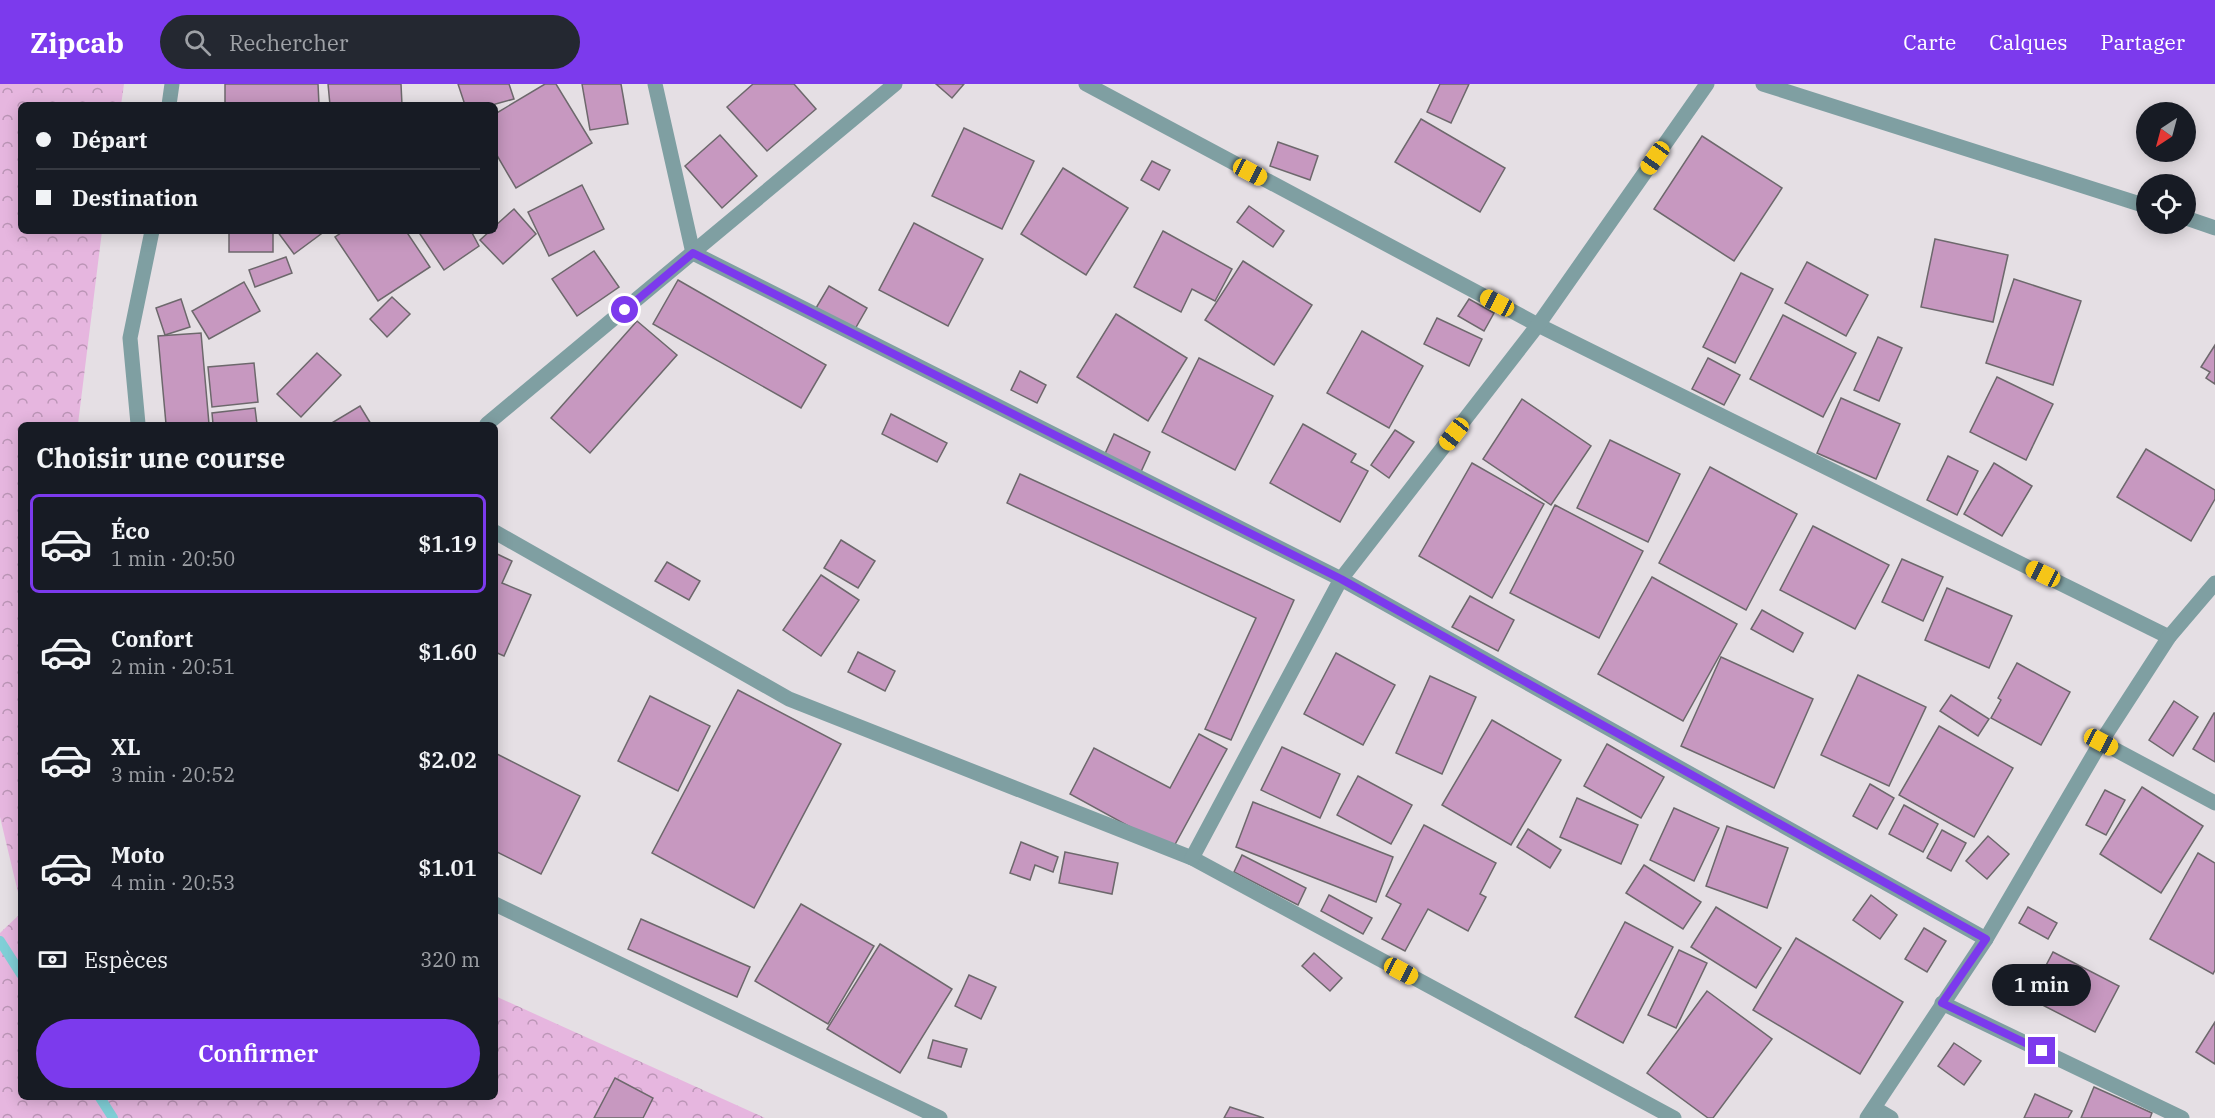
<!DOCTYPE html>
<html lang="fr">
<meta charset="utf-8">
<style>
:root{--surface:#171b24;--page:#242831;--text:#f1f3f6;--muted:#9ea1a6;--line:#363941;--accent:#7c3aed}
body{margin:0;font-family:"IBM Plex Serif",serif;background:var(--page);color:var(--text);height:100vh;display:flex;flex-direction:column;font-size:22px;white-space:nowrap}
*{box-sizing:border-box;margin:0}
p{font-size:20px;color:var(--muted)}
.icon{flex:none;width:33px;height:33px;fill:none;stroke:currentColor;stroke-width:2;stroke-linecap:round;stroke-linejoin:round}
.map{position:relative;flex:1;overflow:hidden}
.details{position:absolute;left:18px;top:338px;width:480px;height:678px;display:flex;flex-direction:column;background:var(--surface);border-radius:9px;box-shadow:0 3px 15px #0003}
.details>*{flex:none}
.guide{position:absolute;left:18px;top:18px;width:480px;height:132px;border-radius:9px;box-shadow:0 3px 15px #0003;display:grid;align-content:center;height:132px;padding:0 18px;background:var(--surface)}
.needle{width:39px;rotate:216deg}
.controls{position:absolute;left:2136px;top:18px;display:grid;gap:12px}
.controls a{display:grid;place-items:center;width:60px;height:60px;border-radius:50%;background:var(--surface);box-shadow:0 3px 15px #0003;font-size:30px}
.end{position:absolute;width:27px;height:27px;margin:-14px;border:8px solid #7c3aed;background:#fff;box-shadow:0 0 0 3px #fff}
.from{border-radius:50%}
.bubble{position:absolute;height:42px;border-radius:21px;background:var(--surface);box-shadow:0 3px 15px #0003;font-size:20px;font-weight:600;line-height:42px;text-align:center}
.car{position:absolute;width:18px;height:36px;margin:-18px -9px;border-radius:8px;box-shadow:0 0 4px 2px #0007;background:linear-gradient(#f5c518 24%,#345 0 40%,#f5c518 0 76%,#345 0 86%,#f5c518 0)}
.guide b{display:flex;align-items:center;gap:21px;height:57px;font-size:22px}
.guide b+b{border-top:2px solid var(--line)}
.guide i{width:15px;height:15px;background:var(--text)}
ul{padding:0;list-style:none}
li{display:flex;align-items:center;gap:18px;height:99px;margin:0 12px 9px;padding:0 6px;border:3px solid transparent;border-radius:9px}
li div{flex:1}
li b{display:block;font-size:22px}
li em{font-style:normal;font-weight:600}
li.active{border-color:var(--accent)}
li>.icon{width:54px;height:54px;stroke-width:1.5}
h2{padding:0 18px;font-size:27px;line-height:72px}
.pay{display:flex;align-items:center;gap:15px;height:66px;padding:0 18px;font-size:22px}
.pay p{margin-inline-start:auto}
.button{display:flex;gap:12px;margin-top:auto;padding:12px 18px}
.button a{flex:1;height:69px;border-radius:36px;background:var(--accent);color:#fff;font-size:24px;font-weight:600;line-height:69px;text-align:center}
header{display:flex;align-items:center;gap:36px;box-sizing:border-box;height:84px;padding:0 30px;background:var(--accent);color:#fff}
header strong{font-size:28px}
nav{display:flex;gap:33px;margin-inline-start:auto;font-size:21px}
.search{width:420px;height:54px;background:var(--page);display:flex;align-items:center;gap:15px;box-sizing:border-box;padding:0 21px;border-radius:33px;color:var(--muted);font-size:22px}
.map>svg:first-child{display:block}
.forest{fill:url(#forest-crowns)}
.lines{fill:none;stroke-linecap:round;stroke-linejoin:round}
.stream{stroke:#80cfd7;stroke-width:10}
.building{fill:#c798c0;stroke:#6d686c;stroke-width:1.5}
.minor{stroke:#7f9fa2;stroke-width:15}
.route{stroke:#7c3aed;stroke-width:8}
</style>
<header>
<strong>Zipcab</strong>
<div class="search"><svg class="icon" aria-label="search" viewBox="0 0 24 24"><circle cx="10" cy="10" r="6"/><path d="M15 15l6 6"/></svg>Rechercher</div>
<nav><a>Carte</a><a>Calques</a><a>Partager</a></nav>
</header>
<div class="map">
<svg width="2215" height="1034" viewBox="0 0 2215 1034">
<defs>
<pattern id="forest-crowns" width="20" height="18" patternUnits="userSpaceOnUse" patternTransform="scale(1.5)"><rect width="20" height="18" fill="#e6b6df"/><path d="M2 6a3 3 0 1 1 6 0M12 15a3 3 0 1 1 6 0" fill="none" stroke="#bb95b6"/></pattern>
</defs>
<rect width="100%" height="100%" fill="#e5dfe4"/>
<g class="forest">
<polygon points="0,0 124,0 121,21 21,21 21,147 102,147 78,340 21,340 21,821 0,733"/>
<polygon points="21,829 21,1012 495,1012 495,912 765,1034 0,1034 0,849"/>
</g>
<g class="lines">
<g class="stream">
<polyline points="0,857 21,890"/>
<polyline points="99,1012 113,1034"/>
</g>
</g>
<g class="building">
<polygon points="225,0 318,0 319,21 225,21"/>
<polygon points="328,0 401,0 402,21 330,21"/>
<polygon points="458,0 509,0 514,15 492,21 465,21"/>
<polygon points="545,0 556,0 592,59 516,104 495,68 495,30"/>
<polygon points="582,0 621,0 628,40 590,46"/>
<polygon points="753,0 794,0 816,25 767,67 727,23"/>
<polygon points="936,0 964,0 952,14"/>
<polygon points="1440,0 1469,0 1451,39 1427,28"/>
<polygon points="1421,35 1505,84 1480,128 1395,78"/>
<polygon points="964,44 1034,77 1002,145 932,112"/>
<polygon points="720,51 757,92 722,124 685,82"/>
<polygon points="1702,52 1782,104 1734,177 1654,125"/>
<polygon points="1278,58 1318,72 1310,96 1270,82"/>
<polygon points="1152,77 1170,86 1159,106 1141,96"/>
<polygon points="1063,84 1128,124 1086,191 1021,150"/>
<polygon points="582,101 604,145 549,172 528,128"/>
<polygon points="1249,122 1284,147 1273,163 1237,138"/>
<polygon points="514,125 536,150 503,180 480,156 490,147 495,147 495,142"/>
<polygon points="914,139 983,175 948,242 879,206"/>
<rect x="229" y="147" width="44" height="21"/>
<polygon points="277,147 325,147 294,170"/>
<polygon points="344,147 406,147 430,183 378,217 335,153"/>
<polygon points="418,147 471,147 479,162 444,186"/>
<polygon points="1163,147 1232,185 1215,217 1192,205 1181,228 1134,203"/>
<polygon points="1935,155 2008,171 1993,238 1921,223"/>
<polygon points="594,167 619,203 577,232 552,195"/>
<polygon points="286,173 292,189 255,203 249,186"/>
<polygon points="1243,177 1312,221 1274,281 1205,236"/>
<polygon points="1807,178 1868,211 1846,252 1785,219"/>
<polygon points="1741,189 1773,205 1735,279 1703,263"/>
<polygon points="2014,195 2081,217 2053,301 1986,279"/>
<polygon points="678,196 826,281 801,324 653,240"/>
<polygon points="244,198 260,227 209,255 192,227"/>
<polygon points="829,202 867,224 855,245 816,224"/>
<polygon points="392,213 410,230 387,253 370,235"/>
<polygon points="181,215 190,243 165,251 156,224"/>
<polygon points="1469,215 1494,229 1484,247 1458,232"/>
<polygon points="1116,230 1187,274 1148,337 1077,293"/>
<polygon points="1783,231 1856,269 1823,333 1750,295"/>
<polygon points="1437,234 1482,255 1469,282 1424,260"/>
<polygon points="637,237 677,271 590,369 551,334"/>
<polygon points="1362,247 1423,282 1389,344 1327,309"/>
<polygon points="201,249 209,340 166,340 158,252"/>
<polygon points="1878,253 1902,264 1879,317 1854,306"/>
<polygon points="2215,261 2215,300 2206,294 2210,288 2201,283"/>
<polygon points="317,269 341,291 301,333 277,310"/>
<polygon points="1199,274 1273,312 1235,386 1162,348"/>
<polygon points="1708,274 1740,291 1724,321 1692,305"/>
<polygon points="254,279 258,318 212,323 208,283"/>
<polygon points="1020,287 1046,301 1037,319 1011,306"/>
<polygon points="1997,293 2053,320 2026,376 1970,348"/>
<polygon points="1841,314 1900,340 1876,395 1817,369"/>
<polygon points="1522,315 1591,362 1551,421 1483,375"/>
<polygon points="360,322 371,340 330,340"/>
<polygon points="255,324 257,340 213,340 212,329"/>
<polygon points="891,330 947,359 937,378 882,350"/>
<polygon points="1303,340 1356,370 1351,378 1368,387 1340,438 1270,399"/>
<polygon points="1395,346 1414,358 1389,394 1371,381"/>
<polygon points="1114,350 1150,368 1140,390 1104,372"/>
<polygon points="1610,356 1680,390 1648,458 1577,424"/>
<polygon points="2146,365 2215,406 2215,415 2191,457 2117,413"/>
<polygon points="1948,372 1978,387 1957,431 1927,416"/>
<polygon points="1472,379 1544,420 1492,514 1419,472"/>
<polygon points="1994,379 2032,402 2002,452 1964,430"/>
<polygon points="1710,383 1797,430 1746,526 1659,479"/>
<polygon points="1020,390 1294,516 1231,656 1205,645 1256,534 1007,419"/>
<polygon points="1555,421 1643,467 1599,554 1510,509"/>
<polygon points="1813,442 1889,481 1855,545 1780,506"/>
<polygon points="841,456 875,477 858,504 824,484"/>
<polygon points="495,469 512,477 502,499 531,511 504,572 495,568"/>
<polygon points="1902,475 1943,493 1923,537 1882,518"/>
<polygon points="667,478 700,497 689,516 655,497"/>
<polygon points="821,491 859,516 821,572 783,546"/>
<polygon points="1652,493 1737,540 1683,637 1598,590"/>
<polygon points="1947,504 2012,532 1989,584 1925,556"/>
<polygon points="1470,512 1514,536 1498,567 1452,543"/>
<polygon points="1762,526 1803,549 1793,568 1751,545"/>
<polygon points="858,568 895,587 885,607 848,588"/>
<polygon points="1336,569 1395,601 1363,661 1304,630"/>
<polygon points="1721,573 1813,615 1774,704 1681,662"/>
<polygon points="2017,579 2070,608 2041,661 1991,634 2001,616 1998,614"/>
<polygon points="1858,591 1926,623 1889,702 1821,671"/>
<polygon points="1430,592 1476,613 1442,690 1396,669"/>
<polygon points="738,606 841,660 754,824 652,769"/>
<polygon points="1951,611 1989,635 1978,652 1940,627"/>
<polygon points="650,612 710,642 678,707 618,677"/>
<polygon points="2174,617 2198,633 2173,672 2149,656"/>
<polygon points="2214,629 2215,629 2215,678 2193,665"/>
<polygon points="1492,636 1561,676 1511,761 1442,721"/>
<polygon points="1939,642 2013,684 1974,753 1899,711"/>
<polygon points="1199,650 1227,665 1172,766 1070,710 1094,664 1170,704"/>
<polygon points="1607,660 1664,693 1641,734 1584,702"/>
<polygon points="1282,663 1340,690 1320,734 1261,706"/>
<polygon points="495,669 580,712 541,790 495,767"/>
<polygon points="1358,692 1412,721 1391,760 1337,731"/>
<polygon points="1870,700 1894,714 1877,745 1853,732"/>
<polygon points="2142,703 2203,742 2161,809 2100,770"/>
<polygon points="2105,706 2125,716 2106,751 2086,741"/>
<polygon points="1577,714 1638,741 1621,780 1560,753"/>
<polygon points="1253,718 1393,773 1376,818 1236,763"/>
<polygon points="1904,721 1938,740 1923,768 1889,750"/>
<polygon points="1674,724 1719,744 1694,797 1650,776"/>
<polygon points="1424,741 1496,779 1480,810 1486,813 1468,847 1428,825 1405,867 1382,855 1401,820 1386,812"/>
<polygon points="1727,742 1788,764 1767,824 1706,802"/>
<polygon points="1528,745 1561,766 1550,784 1517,763"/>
<polygon points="1942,746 1966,759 1951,787 1927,774"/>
<polygon points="1988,752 2009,770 1987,795 1966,777"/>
<polygon points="1021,758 1058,773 1053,788 1035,781 1030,796 1010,789"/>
<polygon points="1065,768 1118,779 1112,810 1059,799"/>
<polygon points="2198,769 2215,779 2215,886 2213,890 2150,855"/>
<polygon points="1242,771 1306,804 1298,821 1234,788"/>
<polygon points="1644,781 1701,818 1683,845 1626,809"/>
<polygon points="1329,811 1372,834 1363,850 1321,827"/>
<polygon points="1871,811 1897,831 1880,855 1853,836"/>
<polygon points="801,820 874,862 828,940 755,897"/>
<polygon points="1716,823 1781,864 1756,904 1691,863"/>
<polygon points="2028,823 2057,839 2048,855 2019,839"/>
<polygon points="641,835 750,883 737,913 628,865"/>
<polygon points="1625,838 1673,863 1623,959 1575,933"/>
<polygon points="1924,844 1946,857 1927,888 1905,875"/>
<polygon points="1796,854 1903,918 1860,990 1753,926"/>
<polygon points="880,860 952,905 900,989 827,945"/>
<polygon points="1679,866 1707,879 1676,944 1648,931"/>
<polygon points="2053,868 2119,902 2095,948 2029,914"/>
<polygon points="1314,869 1342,894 1330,907 1302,882"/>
<polygon points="969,891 996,903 981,935 955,922"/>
<polygon points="1707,907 1772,955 1713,1034 1708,1034 1647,989"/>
<polygon points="2215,938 2215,980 2196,968"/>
<polygon points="933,956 967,965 961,983 928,974"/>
<polygon points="1954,959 1981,977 1964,1001 1938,982"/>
<polygon points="615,994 653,1014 643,1034 594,1034"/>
<polygon points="2094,1003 2152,1029 2150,1034 2081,1034"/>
<polygon points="2035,1010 2072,1027 2068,1034 2024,1034"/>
<polygon points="1230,1023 1264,1034 1224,1034"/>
</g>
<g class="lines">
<g class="minor">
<polyline points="655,0 693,169 1341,495 1986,855"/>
<polyline points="1086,0 1538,241 2169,553"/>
<polyline points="1763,0 2146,122"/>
<polyline points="169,21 172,0"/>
<polyline points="2186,134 2215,144"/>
<polyline points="138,340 130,254 152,147"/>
<polyline points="487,340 895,0"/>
<polyline points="495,448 789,615 1192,774 1674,1034"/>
<polyline points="2101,658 2215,719"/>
<polyline points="1192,774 1341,495 1538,241 1707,0"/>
<polyline points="495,820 940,1034"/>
<polyline points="1942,919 2182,1034"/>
<polyline points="1874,1024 1891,1034"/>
<polyline points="1867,1034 1986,855 2101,658 2169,553 2215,499"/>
</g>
</g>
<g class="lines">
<polyline class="route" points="625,226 693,169 1341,495 1986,855 1942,919 2042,967"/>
</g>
</svg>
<div class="controls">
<a><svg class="needle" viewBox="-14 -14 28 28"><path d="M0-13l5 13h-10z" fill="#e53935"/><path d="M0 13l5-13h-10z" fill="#9ea1a6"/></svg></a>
<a><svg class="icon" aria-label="locate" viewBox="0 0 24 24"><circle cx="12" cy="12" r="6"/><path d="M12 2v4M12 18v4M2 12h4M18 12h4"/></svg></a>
</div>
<i class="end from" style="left:625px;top:226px"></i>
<i class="end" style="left:2042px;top:967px"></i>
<div class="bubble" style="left:1992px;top:880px;width:99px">1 min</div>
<i class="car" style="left:1655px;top:74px;rotate:215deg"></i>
<i class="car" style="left:1250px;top:88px;rotate:118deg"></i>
<i class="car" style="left:1497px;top:219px;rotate:298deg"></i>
<i class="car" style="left:1454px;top:350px;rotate:218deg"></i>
<i class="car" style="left:2043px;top:490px;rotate:296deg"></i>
<i class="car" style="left:2101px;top:658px;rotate:118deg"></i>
<i class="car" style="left:1401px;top:887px;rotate:118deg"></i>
<div class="guide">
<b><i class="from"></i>Départ</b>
<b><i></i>Destination</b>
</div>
<section class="details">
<h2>Choisir une course</h2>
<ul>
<li class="active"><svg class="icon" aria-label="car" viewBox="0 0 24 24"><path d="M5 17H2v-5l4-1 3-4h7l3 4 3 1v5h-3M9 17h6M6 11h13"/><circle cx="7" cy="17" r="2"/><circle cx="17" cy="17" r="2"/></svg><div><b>Éco</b><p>1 min · 20:50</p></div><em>$1.19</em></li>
<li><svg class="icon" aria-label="car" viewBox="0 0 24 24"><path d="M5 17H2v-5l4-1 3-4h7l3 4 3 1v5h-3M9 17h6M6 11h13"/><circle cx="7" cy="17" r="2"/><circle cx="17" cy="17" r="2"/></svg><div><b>Confort</b><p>2 min · 20:51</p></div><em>$1.60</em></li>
<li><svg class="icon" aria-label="car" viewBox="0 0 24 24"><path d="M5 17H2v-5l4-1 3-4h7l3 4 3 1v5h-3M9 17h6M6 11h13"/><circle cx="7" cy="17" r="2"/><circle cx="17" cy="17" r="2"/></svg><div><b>XL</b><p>3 min · 20:52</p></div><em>$2.02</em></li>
<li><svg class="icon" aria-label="car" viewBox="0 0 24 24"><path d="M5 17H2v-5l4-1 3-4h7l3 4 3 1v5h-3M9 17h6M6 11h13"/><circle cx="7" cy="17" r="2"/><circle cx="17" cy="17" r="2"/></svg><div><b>Moto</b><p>4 min · 20:53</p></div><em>$1.01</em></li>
</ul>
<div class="pay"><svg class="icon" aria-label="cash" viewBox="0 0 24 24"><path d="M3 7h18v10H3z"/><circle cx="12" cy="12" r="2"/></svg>Espèces<p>320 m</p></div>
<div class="button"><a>Confirmer</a></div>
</section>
</div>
